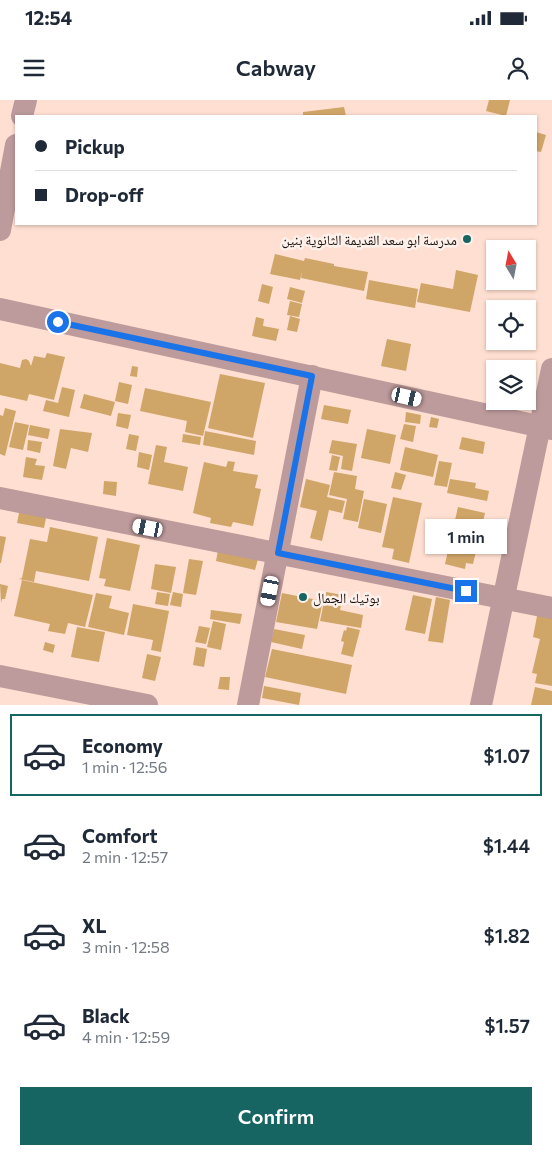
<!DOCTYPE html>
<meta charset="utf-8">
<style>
:root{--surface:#fff;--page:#f6f6f7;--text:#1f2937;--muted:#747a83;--line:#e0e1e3;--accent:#166562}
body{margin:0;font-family:Commissioner,"Noto Naskh Arabic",sans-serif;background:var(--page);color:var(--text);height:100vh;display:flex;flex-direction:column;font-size:19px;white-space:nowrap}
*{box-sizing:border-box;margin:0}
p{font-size:16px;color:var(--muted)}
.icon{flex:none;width:28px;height:28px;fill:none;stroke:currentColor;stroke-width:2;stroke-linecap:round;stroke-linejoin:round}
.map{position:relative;height:605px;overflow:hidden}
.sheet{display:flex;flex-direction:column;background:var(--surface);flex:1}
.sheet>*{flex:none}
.top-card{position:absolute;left:15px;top:15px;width:522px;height:110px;border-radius:0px;box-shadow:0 1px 4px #0004;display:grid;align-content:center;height:110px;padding:0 20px;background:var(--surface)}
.needle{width:32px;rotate:350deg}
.buttons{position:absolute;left:486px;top:140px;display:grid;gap:10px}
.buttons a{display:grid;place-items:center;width:50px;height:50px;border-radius:0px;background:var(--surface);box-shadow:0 1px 4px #0004;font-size:25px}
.end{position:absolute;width:22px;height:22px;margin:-11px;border:6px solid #1a73e8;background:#fff;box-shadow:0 0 0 2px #fff}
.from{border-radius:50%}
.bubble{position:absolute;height:35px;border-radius:0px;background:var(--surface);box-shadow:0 1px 4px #0004;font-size:16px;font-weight:600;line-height:35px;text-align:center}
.car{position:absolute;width:15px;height:30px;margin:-15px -8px;border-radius:6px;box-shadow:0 0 4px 1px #0007;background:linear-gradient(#fff 24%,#345 0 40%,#fff 0 76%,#345 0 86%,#fff 0)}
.top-card b{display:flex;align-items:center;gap:18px;height:48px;font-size:19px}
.top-card b+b{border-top:1px solid var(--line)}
.top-card i{width:12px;height:12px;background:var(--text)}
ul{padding:9px 0 0;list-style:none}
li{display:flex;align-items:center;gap:15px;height:82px;margin:0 10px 8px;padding:0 10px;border:2px solid transparent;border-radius:0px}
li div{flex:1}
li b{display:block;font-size:19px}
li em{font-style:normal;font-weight:600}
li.current{border-color:var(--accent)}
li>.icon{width:45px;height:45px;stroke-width:1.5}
.cta{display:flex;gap:10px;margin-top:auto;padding:10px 20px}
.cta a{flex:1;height:58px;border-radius:0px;background:var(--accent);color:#fff;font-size:20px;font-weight:600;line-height:58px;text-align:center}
.status{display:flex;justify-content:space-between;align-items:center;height:35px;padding:0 25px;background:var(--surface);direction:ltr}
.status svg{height:14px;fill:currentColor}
header{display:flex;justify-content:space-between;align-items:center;height:65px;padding:0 20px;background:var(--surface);font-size:22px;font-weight:600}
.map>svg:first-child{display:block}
.building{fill:#d0a568}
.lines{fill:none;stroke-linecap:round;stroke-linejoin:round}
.minor{stroke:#bd9a9b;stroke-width:22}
.route{stroke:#1a73e8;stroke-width:6}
.poi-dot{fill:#166562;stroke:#fef1eb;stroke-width:2}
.labels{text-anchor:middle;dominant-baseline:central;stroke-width:5;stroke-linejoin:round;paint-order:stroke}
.poi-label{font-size:14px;fill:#1a100b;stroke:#fef1eb;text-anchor:end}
</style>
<div class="status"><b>12:54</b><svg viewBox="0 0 49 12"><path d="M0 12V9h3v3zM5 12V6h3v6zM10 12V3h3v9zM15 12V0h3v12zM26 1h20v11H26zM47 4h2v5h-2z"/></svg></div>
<header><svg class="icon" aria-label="menu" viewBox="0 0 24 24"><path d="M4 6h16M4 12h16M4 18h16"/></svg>Cabway<svg class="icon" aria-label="person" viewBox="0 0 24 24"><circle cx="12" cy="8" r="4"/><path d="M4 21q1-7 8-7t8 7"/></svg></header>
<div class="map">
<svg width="552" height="605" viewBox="0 0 552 605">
<rect width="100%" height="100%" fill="#ffdfd1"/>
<g class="building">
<polygon points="489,0 510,0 506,16 486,11"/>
<polygon points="344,7 346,16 303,16 303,12"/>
<polygon points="536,32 546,35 541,52 536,51"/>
<polygon points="275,154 304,161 305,158 334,164 334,166 368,172 364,191 301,178 302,171 300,180 270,174"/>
<polygon points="456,170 478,175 470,212 417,202 421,183 453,189"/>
<polygon points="369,180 418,189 415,208 366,199"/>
<polygon points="262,184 273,187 269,204 258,201"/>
<polygon points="290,187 305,191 302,203 287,199"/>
<polygon points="290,201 302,204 299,217 287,215"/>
<polygon points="290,216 300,219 297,232 287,230"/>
<polygon points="256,217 264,219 263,226 279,229 276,241 252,236"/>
<polygon points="387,239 411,244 406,271 381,266"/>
<polygon points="47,253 65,257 54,300 29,294 27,301 0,295 0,263 20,268 22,260 26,259 29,261 31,266 34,256 45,258"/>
<polygon points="132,266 138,267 137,277 130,276"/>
<polygon points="220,274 265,283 253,338 208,328"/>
<polygon points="119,282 132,285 128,304 115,301"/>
<polygon points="62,287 75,290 69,317 43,311 46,300 58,303"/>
<polygon points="145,288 211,302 203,336 185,332 187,321 140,311"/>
<polygon points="84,294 115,302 111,316 80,308"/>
<polygon points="324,305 351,310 348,324 321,319"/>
<polygon points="5,308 16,311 5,356 0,354 0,315 3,316"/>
<polygon points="406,312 421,315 420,324 405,322"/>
<polygon points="118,313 131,315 128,329 116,326"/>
<polygon points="431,317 439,319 437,328 429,327"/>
<polygon points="15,322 29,325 23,350 9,347"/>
<polygon points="404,324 416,326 413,342 400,339"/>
<polygon points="30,325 50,329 48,339 28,335"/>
<polygon points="60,329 92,333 88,352 71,348 66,369 53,366"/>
<polygon points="367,329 396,335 390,364 361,358"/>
<polygon points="205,331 256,341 254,355 203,345"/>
<polygon points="129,334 139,336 136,351 126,349"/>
<polygon points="183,334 201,337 200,345 182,342"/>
<polygon points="462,337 485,342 483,354 459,349"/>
<polygon points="28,340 42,342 40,353 27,350"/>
<polygon points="332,340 357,344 352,371 341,369 343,356 329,353"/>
<polygon points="156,345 167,347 164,362 188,367 183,391 148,384"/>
<polygon points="405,347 438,355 433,377 400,370"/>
<polygon points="139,352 152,355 149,370 137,367"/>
<polygon points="332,355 340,357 337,371 329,370"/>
<polygon points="26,357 37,359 35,365 45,366 42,380 23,377"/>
<polygon points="228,361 235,362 233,371 258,375 255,388 261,389 253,426 233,422 231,427 210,423 211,418 193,413 204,362 226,367"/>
<polygon points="439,361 452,363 447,387 434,385"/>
<polygon points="334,372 357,376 355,389 364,391 358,422 343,419 347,399 329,395"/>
<polygon points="395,372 406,375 401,390 391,388"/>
<polygon points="306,379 330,385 327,397 345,401 342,413 329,410 322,441 310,438 317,411 300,407"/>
<polygon points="450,379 476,383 475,388 489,391 487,401 447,393"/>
<polygon points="104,381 117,382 116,396 103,394"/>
<polygon points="393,397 422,403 409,463 392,459 394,449 382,447"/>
<polygon points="364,399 387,404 381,433 358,428"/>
<polygon points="458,407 485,413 473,464 466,463 465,469 445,464"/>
<polygon points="20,408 47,413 44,428 17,423"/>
<polygon points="50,427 98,437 89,481 36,471 34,482 19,479 22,478 30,439 47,442"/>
<polygon points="0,436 6,437 1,463 0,463"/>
<polygon points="107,438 140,445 130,491 104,486 106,479 99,478"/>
<polygon points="218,450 258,459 255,470 216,461"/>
<polygon points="189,459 203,461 196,495 183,493"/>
<polygon points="155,464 176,467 171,493 151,489"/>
<polygon points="22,480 93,495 85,527 68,523 65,534 48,531 50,524 14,516"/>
<polygon points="0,484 8,486 5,499 2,499 1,503"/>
<polygon points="157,492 170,494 168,506 155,504"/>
<polygon points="173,492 183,494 181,507 170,505"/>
<polygon points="326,492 343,495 340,510 363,515 361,528 320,521"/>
<polygon points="96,493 112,496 109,508 129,513 124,535 88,527"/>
<polygon points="282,493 323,501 317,529 276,522"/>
<polygon points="413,495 432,499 425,534 405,530"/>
<polygon points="436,497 450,500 443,543 428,541"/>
<polygon points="133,504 169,511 161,552 151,550 153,540 127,535"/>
<polygon points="211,510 242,514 240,524 210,519"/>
<polygon points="552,511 552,586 535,583 537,574 532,573 540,539 533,537 537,516"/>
<polygon points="213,521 226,524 221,550 207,547"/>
<polygon points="199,526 210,528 206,544 195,542"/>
<polygon points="77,527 105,532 99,562 71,557"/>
<polygon points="347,527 360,530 353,557 341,554 344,542 341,541 344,530 346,531"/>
<polygon points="274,529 305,535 302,549 271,542"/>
<polygon points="45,542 55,545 53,553 43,550"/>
<polygon points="196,547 207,549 204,567 193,565"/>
<polygon points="272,549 352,565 346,594 265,577"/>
<polygon points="147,554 161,557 155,581 142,578"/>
<polygon points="220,577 230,577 229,590 218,589"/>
<polygon points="264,586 301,593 299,605 262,598"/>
<polygon points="535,587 552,591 552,605 531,605"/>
</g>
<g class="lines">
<g class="minor">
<polyline points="22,16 26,0"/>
<polyline points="0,130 16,45"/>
<polyline points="0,209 552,329"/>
<polyline points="0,398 552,508"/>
<polyline points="0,576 147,605"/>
<polyline points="248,605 312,276"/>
<polyline points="481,605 552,269"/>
</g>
</g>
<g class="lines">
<polyline class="route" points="58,222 312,276 278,453 466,491"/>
</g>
<g class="poi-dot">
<circle cx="467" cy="139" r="5"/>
<circle cx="303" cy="497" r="5"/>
</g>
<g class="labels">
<g class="poi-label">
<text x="457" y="139">مدرسة ابو سعد القديمة الثانوية بنين</text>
<text x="313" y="497" text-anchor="start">بوتيك الجمال</text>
</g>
</g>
</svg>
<div class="buttons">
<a><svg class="needle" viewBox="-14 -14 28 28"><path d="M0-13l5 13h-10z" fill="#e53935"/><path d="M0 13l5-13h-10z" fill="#747a83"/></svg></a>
<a><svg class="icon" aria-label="locate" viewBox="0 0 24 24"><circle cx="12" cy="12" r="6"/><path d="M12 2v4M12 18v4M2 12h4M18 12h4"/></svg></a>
<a><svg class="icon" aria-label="layers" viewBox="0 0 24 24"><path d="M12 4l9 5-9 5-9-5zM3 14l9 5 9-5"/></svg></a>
</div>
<i class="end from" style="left:58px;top:222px"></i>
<i class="end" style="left:466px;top:491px"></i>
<div class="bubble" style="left:425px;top:419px;width:82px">1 min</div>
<i class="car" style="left:407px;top:297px;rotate:103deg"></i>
<i class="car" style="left:148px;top:428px;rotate:281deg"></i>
<i class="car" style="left:270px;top:491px;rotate:191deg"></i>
<div class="top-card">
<b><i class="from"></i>Pickup</b>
<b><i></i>Drop-off</b>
</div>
</div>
<section class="sheet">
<ul>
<li class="current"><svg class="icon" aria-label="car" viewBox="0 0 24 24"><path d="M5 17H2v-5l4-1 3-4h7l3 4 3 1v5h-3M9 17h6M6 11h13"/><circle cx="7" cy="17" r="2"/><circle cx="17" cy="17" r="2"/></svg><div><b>Economy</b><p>1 min · 12:56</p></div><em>$1.07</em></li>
<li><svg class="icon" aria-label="car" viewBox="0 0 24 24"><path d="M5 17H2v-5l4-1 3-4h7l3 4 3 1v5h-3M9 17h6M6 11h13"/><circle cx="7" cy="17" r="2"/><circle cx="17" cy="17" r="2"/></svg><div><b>Comfort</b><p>2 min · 12:57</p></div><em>$1.44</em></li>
<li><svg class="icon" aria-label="car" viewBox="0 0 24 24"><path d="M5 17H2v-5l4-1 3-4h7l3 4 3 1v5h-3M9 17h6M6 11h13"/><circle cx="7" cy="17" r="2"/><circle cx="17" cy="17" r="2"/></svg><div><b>XL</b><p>3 min · 12:58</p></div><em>$1.82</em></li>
<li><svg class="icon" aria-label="car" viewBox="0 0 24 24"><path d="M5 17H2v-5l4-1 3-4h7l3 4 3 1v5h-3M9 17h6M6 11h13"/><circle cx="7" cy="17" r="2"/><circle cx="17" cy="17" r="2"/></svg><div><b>Black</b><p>4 min · 12:59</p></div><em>$1.57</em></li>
</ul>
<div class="cta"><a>Confirm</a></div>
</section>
